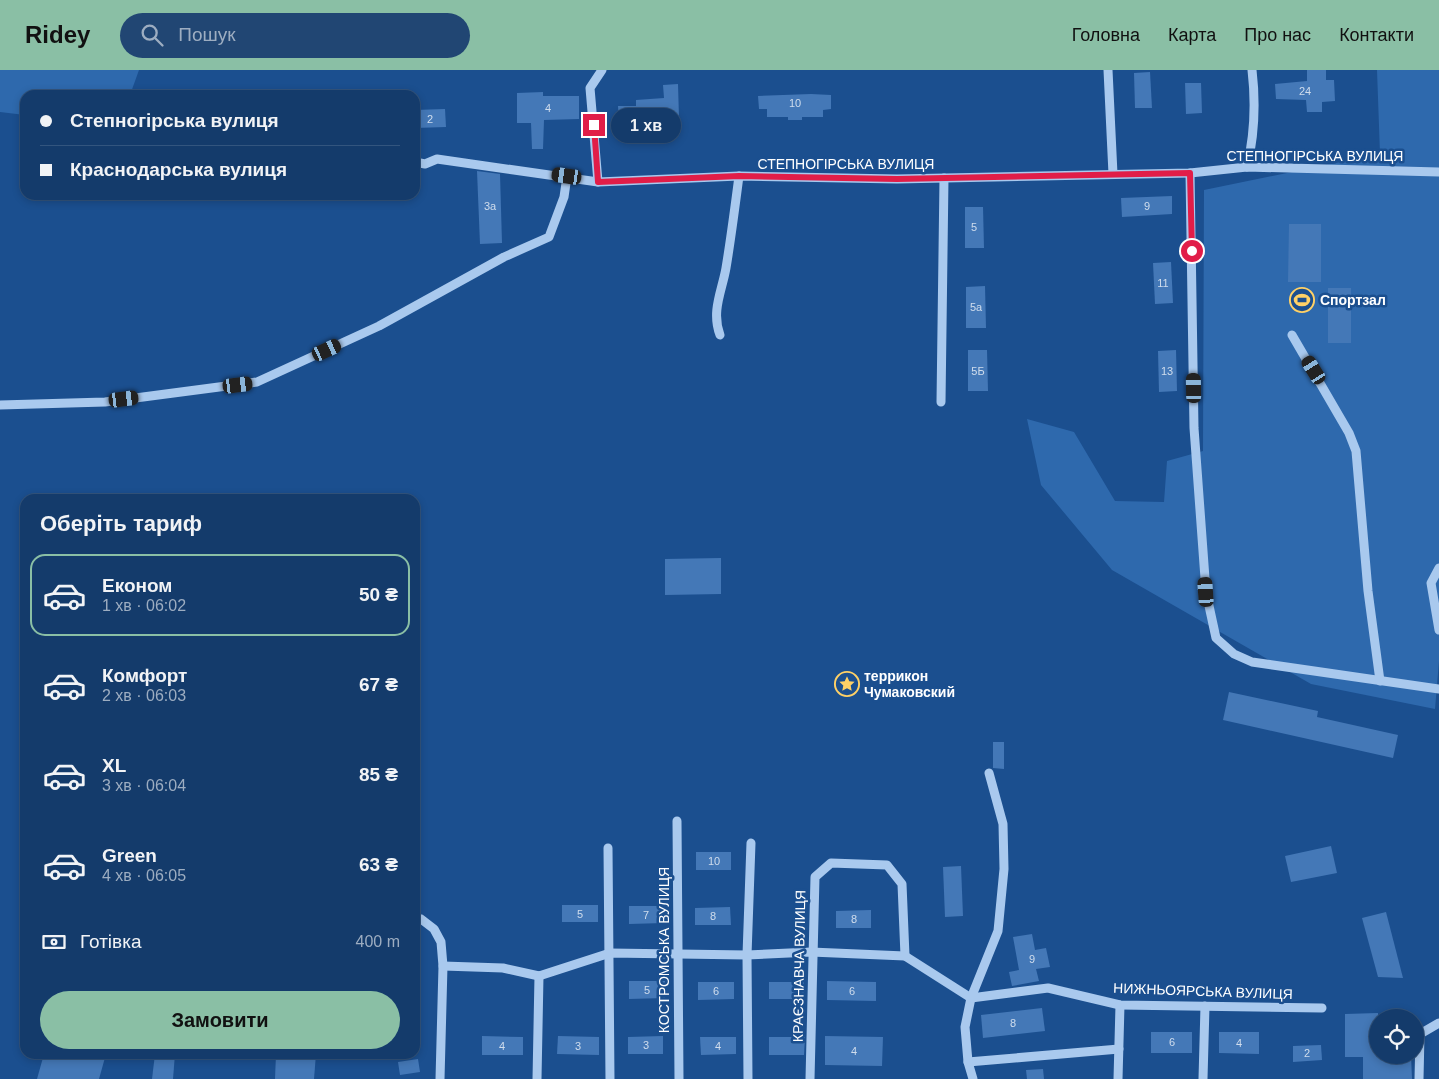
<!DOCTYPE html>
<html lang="uk">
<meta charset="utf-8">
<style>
:root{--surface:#143b6b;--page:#214673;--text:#f1f3f6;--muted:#9dadc1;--line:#33557e;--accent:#8abfa5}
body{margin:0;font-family:Arial,sans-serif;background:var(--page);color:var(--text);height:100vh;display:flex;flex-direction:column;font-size:19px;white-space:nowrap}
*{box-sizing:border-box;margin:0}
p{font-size:16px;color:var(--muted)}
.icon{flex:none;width:28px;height:28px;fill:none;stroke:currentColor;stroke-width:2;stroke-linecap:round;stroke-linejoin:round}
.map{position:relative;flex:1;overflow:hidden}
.sheet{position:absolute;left:20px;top:424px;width:400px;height:565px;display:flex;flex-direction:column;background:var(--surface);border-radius:15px;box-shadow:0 2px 8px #0003,0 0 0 1px var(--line)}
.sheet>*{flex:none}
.hud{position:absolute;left:20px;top:20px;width:400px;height:110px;border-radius:15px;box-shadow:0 2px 8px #0003,0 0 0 1px var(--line);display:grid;align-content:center;height:110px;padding:0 20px;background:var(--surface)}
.tools{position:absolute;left:1369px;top:939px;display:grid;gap:10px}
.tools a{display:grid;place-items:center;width:55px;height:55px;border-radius:50%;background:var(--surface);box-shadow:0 2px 8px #0003,0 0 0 1px var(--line);font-size:25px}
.end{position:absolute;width:22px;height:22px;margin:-11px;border:6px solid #e11d48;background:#fff;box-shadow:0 0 0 2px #fff}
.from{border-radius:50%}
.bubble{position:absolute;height:35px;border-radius:18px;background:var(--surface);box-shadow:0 2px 8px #0003,0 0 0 1px var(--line);font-size:16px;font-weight:800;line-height:35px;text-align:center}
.car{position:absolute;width:15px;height:30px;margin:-15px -8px;border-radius:6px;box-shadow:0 0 4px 1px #0007;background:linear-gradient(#222 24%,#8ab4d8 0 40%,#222 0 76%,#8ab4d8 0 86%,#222 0)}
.hud b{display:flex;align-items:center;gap:18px;height:48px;font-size:19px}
.hud b+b{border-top:1px solid var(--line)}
.hud i{width:12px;height:12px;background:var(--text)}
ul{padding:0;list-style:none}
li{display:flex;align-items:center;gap:15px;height:82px;margin:0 10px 8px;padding:0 10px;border:2px solid transparent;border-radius:15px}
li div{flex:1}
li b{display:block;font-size:19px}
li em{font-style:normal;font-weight:800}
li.selected{border-color:var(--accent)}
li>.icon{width:45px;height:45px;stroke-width:1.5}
h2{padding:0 20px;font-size:22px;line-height:60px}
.pay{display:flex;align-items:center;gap:12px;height:55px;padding:0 20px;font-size:19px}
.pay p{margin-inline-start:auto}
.action{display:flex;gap:10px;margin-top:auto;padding:10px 20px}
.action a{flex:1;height:58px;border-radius:30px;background:var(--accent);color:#111;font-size:20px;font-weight:800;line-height:58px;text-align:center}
header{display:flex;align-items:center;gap:30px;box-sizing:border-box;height:70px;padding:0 25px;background:var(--accent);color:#111}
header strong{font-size:24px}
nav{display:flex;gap:28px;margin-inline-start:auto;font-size:18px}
.search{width:350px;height:45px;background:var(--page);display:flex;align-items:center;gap:12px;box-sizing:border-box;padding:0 18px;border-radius:28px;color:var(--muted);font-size:19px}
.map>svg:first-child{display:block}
.green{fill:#2e69ad}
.building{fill:#4478b7}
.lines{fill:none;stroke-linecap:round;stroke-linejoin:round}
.minor{stroke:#a9c9ee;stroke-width:9}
.route{stroke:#e11d48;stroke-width:6}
.labels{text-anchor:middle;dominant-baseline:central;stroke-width:5;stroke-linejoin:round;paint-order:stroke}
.number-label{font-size:11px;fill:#d0dded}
.street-label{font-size:14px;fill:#fff;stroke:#1b4f8f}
.poi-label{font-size:14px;font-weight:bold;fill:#fff;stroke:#1b4f8f;text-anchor:start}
</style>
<header>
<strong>Ridey</strong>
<div class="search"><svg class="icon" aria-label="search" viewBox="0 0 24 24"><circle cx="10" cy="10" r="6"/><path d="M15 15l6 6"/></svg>Пошук</div>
<nav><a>Головна</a><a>Карта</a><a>Про нас</a><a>Контакти</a></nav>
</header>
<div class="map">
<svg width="1439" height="1009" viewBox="0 0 1439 1009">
<rect width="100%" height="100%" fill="#1b4f8f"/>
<g class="green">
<polygon points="0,0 139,0 130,25 25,25 25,45 0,42"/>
<polygon points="1377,0 1439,0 1439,591 1435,639 1311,614 1112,500 1041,415 1027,349 1074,362 1115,431 1164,432 1167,391 1203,381 1204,120 1380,84"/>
</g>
<g class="building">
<polygon points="1307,0 1326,0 1326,10 1334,10 1335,31 1322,32 1322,42 1307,42 1306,30 1276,29 1275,14 1307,11"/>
<polygon points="1150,2 1152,38 1135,38 1134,3"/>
<polygon points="1185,13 1201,13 1202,43 1186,44"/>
<polygon points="678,14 679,48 619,51 618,36 636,36 636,30 664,28 663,15"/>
<polygon points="543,22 543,26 579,26 579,49 544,50 543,79 532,79 531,53 517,53 517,23"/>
<polygon points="811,24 831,25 831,39 823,40 823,47 802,47 802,50 788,50 788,47 767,47 767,39 759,39 758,26"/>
<polygon points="445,39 446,57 415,58 415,40"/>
<polygon points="477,101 500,104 502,173 480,174"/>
<polygon points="1172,126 1172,144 1122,147 1121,128"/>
<polygon points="965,137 983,137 984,178 965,178"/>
<polygon points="1289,154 1321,154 1321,212 1288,212"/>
<polygon points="1171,192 1173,233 1155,234 1153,193"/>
<polygon points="985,216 986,258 966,258 966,217"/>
<rect x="1328" y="218" width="23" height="55"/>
<polygon points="968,280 987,280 988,321 968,321"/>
<polygon points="1176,280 1177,321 1159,322 1158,281"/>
<polygon points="721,488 721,524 665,525 665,489"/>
<polygon points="1229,622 1318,641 1317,647 1398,665 1393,688 1223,650"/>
<polygon points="993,672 1004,672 1004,699 993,698"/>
<polygon points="1331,776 1337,803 1291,812 1285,786"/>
<rect x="696" y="782" width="35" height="18"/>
<polygon points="961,796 963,846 945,847 943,797"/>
<rect x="562" y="835" width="36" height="17"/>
<polygon points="629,836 664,836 664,853 629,854"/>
<polygon points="730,837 731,855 695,855 695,838"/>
<polygon points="871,840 871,858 836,858 836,841"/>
<polygon points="1386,842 1403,908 1378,907 1362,848"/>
<polygon points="1032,864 1035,880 1046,878 1050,897 1036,899 1039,911 1012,916 1009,902 1019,900 1013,867"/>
<polygon points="629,911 665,911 665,928 629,929"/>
<polygon points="827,911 876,912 876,931 827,930"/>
<polygon points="698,912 734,912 734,929 698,930"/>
<rect x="769" y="912" width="35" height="17"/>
<polygon points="1042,938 1045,961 983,968 981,945"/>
<polygon points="1378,943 1378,985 1411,985 1412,1009 1363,1009 1363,987 1345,987 1345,944"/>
<rect x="1151" y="962" width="41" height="21"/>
<polygon points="1219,962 1259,962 1259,984 1219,983"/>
<polygon points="482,966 523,967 523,985 482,985"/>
<polygon points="558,966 599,967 599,985 557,984"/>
<polygon points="663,966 663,984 628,984 628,967"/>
<polygon points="825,966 883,967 882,996 825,995"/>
<polygon points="700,967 736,967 736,984 701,985"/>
<polygon points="769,967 805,967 804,985 769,985"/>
<polygon points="1321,975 1322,990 1293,992 1293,976"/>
<polygon points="44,984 106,984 99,1009 37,1009"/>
<polygon points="155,984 175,984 173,1009 152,1009"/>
<polygon points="276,984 316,984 314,1009 275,1009"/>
<polygon points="418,989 420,1002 400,1005 398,992"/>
<polygon points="1043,999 1044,1009 1027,1009 1026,1000"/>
</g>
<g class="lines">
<g class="minor">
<polyline points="1108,0 1113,104"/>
<polyline points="415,92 425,94 437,89 598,112 739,106 897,109 1190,103 1247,97 1439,102"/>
<path d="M1247,97c8,-34 9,-63 5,-97"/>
<polyline points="1190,103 1194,358 1206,522 1216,568 1234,584 1252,592 1439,619"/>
<polyline points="598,112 590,18 602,0"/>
<path d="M720,265c-9,-24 2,-44 6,-67 5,-30 9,-61 13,-92"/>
<polyline points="1292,265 1349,363 1356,381 1368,521 1380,611"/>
<polyline points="941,332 944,108"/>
<polyline points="0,335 105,332 257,312 379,256 504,187 549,167 564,127 567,106"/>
<polyline points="1439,498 1431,513 1439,560"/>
<polyline points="677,751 679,1009"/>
<polyline points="608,778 610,1009"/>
<polyline points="415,848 421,849 434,859 441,872 443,896 440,1009"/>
<polyline points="443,896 503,898 539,906 610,883 747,885 811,882 905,886 971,928 1048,918 1120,935 1322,938"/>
<polyline points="968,992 1119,979"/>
<polyline points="537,1009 539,906"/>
<polyline points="748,1009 747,885 751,773"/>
<polyline points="810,1009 815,807 831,793 887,795 902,814 905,886"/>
<polyline points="973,1009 968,992 965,957 971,928 998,861 1004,799 1003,754 989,703"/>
<polyline points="1118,1009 1120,935"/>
<polyline points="1203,1009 1205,936"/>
<polyline points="1419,1009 1420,964 1439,953"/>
</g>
</g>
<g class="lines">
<polyline class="route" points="594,55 598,112 739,106 897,109 1190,103 1192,181"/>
</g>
<defs>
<symbol id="stadium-ring" viewBox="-11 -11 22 22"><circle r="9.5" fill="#1b4f8f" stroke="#ffd166" stroke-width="1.5"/><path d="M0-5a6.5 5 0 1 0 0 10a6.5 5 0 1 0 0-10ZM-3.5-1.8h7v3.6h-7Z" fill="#ffd166"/></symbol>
<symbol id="sight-ring" viewBox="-11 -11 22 22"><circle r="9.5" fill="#1b4f8f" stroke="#ffd166" stroke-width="1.5"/><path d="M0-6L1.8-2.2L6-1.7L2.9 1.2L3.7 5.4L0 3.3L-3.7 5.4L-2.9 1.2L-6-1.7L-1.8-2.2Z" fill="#ffd166"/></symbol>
</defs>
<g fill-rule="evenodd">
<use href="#stadium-ring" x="1288" y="216" width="28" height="28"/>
<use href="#sight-ring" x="833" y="600" width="28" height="28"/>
</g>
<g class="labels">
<g class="number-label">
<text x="1305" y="21">24</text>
<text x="795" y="33">10</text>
<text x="548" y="38">4</text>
<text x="430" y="49">2</text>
<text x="490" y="136">3а</text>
<text x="1147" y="136">9</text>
<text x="974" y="157">5</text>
<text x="1163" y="213">11</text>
<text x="976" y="237">5а</text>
<text x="978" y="301">5Б</text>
<text x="1167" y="301">13</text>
<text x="714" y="791">10</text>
<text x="580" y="844">5</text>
<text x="646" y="845">7</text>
<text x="713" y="846">8</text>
<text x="854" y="849">8</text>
<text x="1032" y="889">9</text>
<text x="647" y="920">5</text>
<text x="716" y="921">6</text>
<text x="852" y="921">6</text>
<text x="1013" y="953">8</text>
<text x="1172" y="972">6</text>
<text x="1239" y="973">4</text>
<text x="646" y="975">3</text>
<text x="502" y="976">4</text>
<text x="578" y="976">3</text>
<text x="718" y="976">4</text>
<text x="854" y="981">4</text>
<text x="1307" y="983">2</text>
</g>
<g class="street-label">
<text x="1315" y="86">СТЕПНОГІРСЬКА ВУЛИЦЯ</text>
<text x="846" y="94">СТЕПНОГІРСЬКА ВУЛИЦЯ</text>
<text transform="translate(664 880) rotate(-90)">КОСТРОМСЬКА ВУЛИЦЯ</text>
<text transform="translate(799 896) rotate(-89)">КРАЄЗНАВЧА ВУЛИЦЯ</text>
<text transform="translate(1203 921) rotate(2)">НИЖНЬОЯРСЬКА ВУЛИЦЯ</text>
</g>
<g class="poi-label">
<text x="1320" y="230">Спортзал</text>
<text x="864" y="606">террикон<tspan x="864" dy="16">Чумаковский</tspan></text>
</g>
</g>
</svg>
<div class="tools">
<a><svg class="icon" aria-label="locate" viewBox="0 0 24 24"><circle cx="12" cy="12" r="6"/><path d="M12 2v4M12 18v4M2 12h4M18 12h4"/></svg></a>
</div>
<i class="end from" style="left:1192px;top:181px"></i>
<i class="end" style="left:594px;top:55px"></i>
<div class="bubble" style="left:611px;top:38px;width:70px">1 хв</div>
<i class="car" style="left:567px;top:106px;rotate:278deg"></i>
<i class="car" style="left:327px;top:280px;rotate:65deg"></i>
<i class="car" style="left:1314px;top:300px;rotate:328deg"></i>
<i class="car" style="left:238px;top:315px;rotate:83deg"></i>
<i class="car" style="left:1194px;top:318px;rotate:359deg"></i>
<i class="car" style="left:124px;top:329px;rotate:83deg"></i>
<i class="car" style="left:1206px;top:522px;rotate:356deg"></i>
<div class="hud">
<b><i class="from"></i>Степногірська вулиця</b>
<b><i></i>Краснодарська вулиця</b>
</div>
<section class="sheet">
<h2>Оберіть тариф</h2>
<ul>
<li class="selected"><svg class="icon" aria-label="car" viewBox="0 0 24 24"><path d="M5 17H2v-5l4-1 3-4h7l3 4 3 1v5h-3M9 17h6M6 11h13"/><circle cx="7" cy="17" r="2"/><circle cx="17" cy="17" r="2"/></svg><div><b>Економ</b><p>1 хв · 06:02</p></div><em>50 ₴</em></li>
<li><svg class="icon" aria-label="car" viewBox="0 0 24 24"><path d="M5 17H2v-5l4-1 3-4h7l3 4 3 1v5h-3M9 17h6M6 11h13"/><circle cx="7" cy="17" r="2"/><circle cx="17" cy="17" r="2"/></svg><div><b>Комфорт</b><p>2 хв · 06:03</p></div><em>67 ₴</em></li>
<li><svg class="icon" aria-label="car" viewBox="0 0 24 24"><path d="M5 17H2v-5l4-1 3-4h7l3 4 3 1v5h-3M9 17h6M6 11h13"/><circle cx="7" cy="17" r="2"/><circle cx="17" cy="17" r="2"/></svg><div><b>XL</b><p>3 хв · 06:04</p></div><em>85 ₴</em></li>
<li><svg class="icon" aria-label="car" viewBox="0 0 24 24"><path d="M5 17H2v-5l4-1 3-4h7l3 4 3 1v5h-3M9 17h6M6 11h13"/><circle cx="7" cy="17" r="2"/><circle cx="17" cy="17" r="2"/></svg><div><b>Green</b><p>4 хв · 06:05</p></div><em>63 ₴</em></li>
</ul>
<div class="pay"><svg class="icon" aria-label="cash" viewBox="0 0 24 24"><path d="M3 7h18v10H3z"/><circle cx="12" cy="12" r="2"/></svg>Готівка<p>400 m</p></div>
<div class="action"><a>Замовити</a></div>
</section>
</div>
